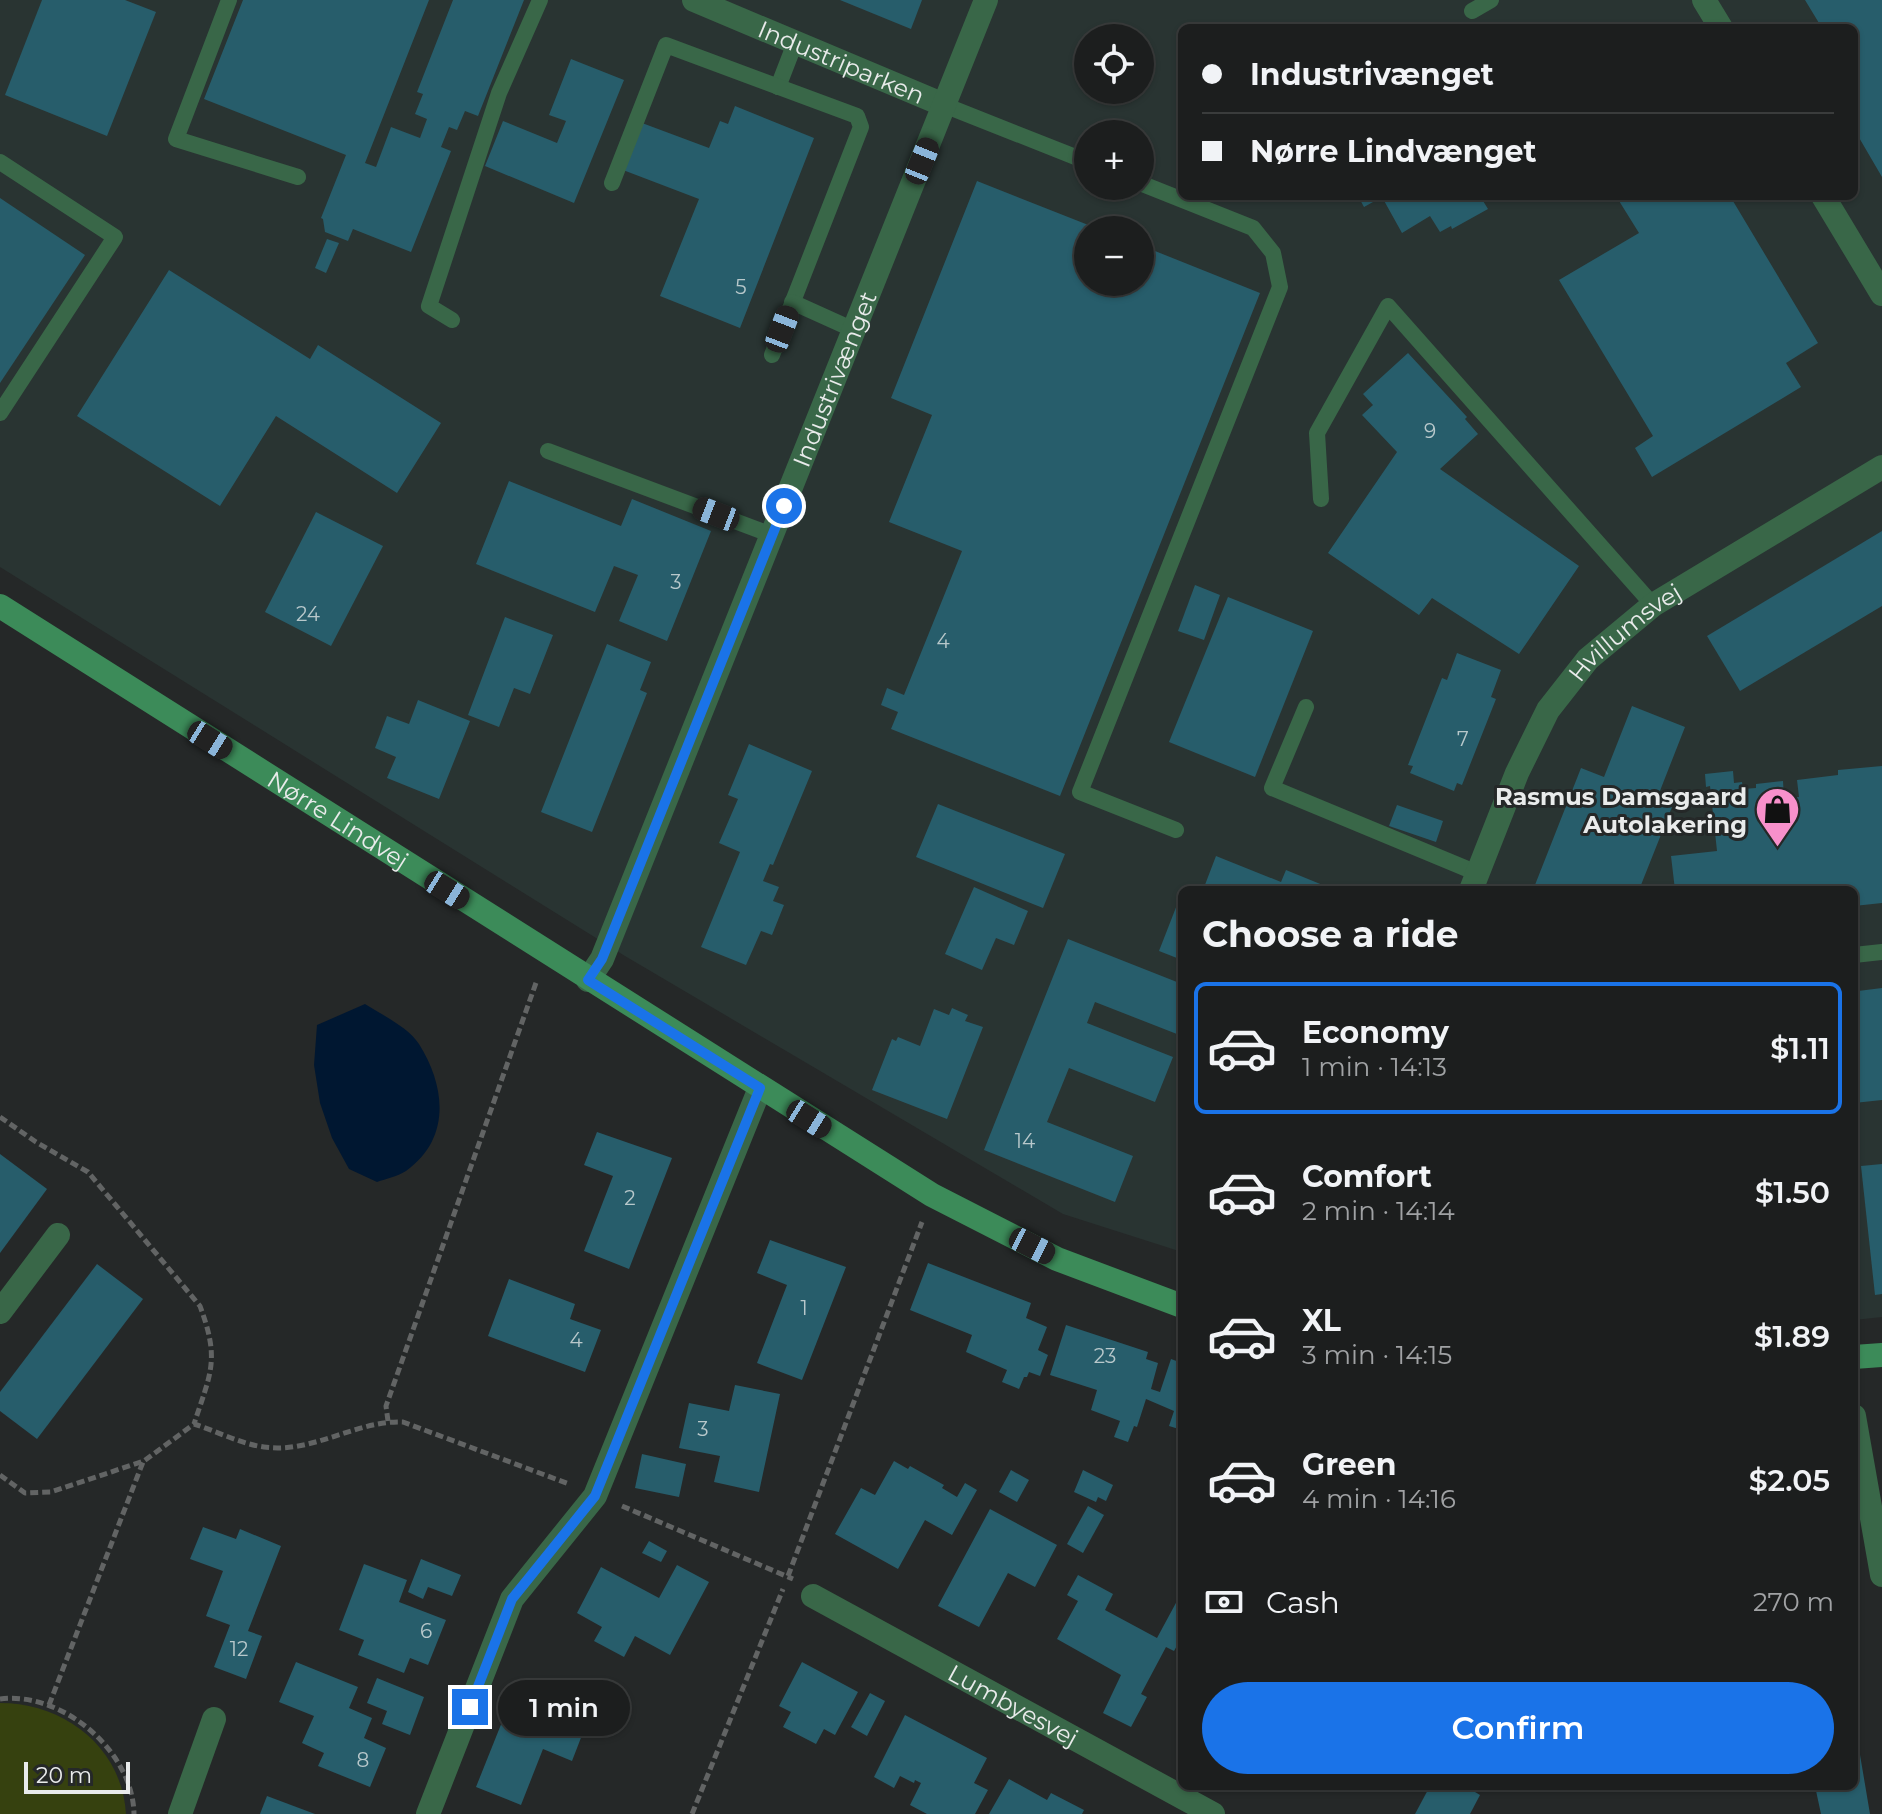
<!DOCTYPE html>
<meta charset="utf-8">
<style>
:root{--surface:#1c1e1e;--page:#252727;--text:#f1f3f6;--muted:#a0a2a4;--line:#3a3c3c;--accent:#1a73e8}
body{margin:0;font-family:Montserrat,sans-serif;background:var(--page);color:var(--text);height:100vh;display:flex;flex-direction:column;font-size:30px;white-space:nowrap}
*{box-sizing:border-box;margin:0}
p{font-size:26px;color:var(--muted)}
.icon{flex:none;width:44px;height:44px;fill:none;stroke:currentColor;stroke-width:2;stroke-linecap:round;stroke-linejoin:round}
.map{position:relative;flex:1;overflow:hidden}
.side{position:absolute;left:1178px;top:886px;width:680px;height:904px;display:flex;flex-direction:column;background:var(--surface);border-radius:12px;box-shadow:0 2px 6px #0004,0 0 0 2px var(--line)}
.side>*{flex:none}
.top-card{position:absolute;left:1178px;top:24px;width:680px;height:176px;border-radius:12px;box-shadow:0 2px 6px #0004,0 0 0 2px var(--line);display:grid;align-content:center;height:176px;padding:0 24px;background:var(--surface)}
.fabs{position:absolute;left:1074px;top:24px;display:grid;gap:16px}
.fabs a{display:grid;place-items:center;width:80px;height:80px;border-radius:50%;background:var(--surface);box-shadow:0 2px 6px #0004,0 0 0 2px var(--line);font-size:40px}
.scale{position:absolute;left:24px;bottom:20px;width:106px;box-sizing:border-box;padding-left:8px;border:4px solid #e9ebeb;border-top:0;font-size:22px;line-height:28px;white-space:nowrap;color:#e9ebeb;-webkit-text-stroke:6px #252828;paint-order:stroke}
.end{position:absolute;width:36px;height:36px;margin:-18px;border:10px solid #1a73e8;background:#fff;box-shadow:0 0 0 4px #fff}
.from{border-radius:50%}
.bubble{position:absolute;height:56px;border-radius:28px;background:var(--surface);box-shadow:0 2px 6px #0004,0 0 0 2px var(--line);font-size:26px;font-weight:600;line-height:56px;text-align:center}
.car{position:absolute;width:24px;height:48px;margin:-24px -12px;border-radius:10px;box-shadow:0 0 6px 2px #0007;background:linear-gradient(#222 24%,#8ab4d8 0 40%,#222 0 76%,#8ab4d8 0 86%,#222 0)}
.top-card b{display:flex;align-items:center;gap:28px;height:76px;font-size:30px}
.top-card b+b{border-top:2px solid var(--line)}
.top-card i{width:20px;height:20px;background:var(--text)}
ul{padding:0;list-style:none}
li{display:flex;align-items:center;gap:24px;height:132px;margin:0 16px 12px;padding:0 8px;border:4px solid transparent;border-radius:12px}
li div{flex:1}
li b{display:block;font-size:30px}
li em{font-style:normal;font-weight:600}
li.current{border-color:var(--accent)}
li>.icon{width:72px;height:72px;stroke-width:1.5}
h2{padding:0 24px;font-size:36px;line-height:96px}
.pay{display:flex;align-items:center;gap:20px;height:88px;padding:0 24px;font-size:30px}
.pay p{margin-inline-start:auto}
.button{display:flex;gap:16px;margin-top:auto;padding:16px 24px}
.button a{flex:1;height:92px;border-radius:48px;background:var(--accent);color:#fff;font-size:32px;font-weight:600;line-height:92px;text-align:center}
.map>svg:first-child{display:block}
.built{fill:#293432;fill-rule:evenodd}
.green{fill:#36410f}
.water{fill:#001731}
.building{fill:#275d6b}
.lines{fill:none;stroke-linecap:round;stroke-linejoin:round}
.path{stroke:#626464;stroke-width:5;stroke-dasharray:8 4;stroke-linecap:butt}
.lane{stroke:#396748;stroke-width:16}
.street{stroke:#396748;stroke-width:24}
.secondary{stroke:#3c8b59;stroke-width:24}
.route{stroke:#1a73e8;stroke-width:10}
.labels{text-anchor:middle;dominant-baseline:central;stroke-width:6;stroke-linejoin:round;paint-order:stroke}
.number-label{font-size:20px;fill:#b8c8cb}
.street-label{font-size:24px;fill:#e9ebeb;stroke:#252828}
.poi-label{font-size:24px;font-weight:bold;fill:#e9ebeb;stroke:#252828;text-anchor:end}
</style>
<div class="map">
<svg width="1882" height="1814" viewBox="0 0 1882 1814">
<rect width="100%" height="100%" fill="#252828"/>
<path class="built" d="M0,0h1882v1317l-28,3v-430h-672v362l-119,-38 -438,-258 -625,-389zM1182,28h672v168h-672zM1088,38h52v52h-52zM1088,134h52v52h-52zM1088,230h52v52h-52z"/>
<path class="green" d="M0,1703c64,0 122,44 126,111h-126z"/>
<path class="water" d="M365,1004c17,11 43,23 54,40 27,43 32,95 -13,127 -8,5 -20,8 -29,11l-28,-13 -17,-31 -12,-35 -6,-38 3,-40z"/>
<g class="building">
<polygon points="42,0 125,0 156,12 107,136 5,95"/>
<polygon points="243,0 429,0 365,163 376,167 391,127 420,138 427,119 415,114 423,94 417,92 453,0 524,0 478,116 465,111 457,130 449,127 441,147 451,151 411,252 353,229 348,241 325,232 323,219 321,218 346,155 204,99"/>
<polygon points="840,0 922,0 911,29"/>
<polygon points="1805,0 1882,0 1882,177 1854,129 1854,28 1822,28"/>
<polygon points="571,59 624,80 574,203 485,166 503,121 557,143 566,121 549,115"/>
<polygon points="735,106 814,138 740,328 660,296 699,199 623,170 642,123 709,148 720,121 728,124"/>
<polygon points="977,181 1101,230 1088,230 1088,282 1140,282 1140,245 1260,293 1060,796 891,729 898,712 881,705 887,688 904,695 962,551 889,522 932,415 891,398"/>
<polygon points="1358,196 1480,196 1488,209 1452,229 1451,226 1440,232 1430,216 1402,233 1382,197 1364,207"/>
<polygon points="1616,196 1730,196 1818,343 1786,363 1801,387 1652,477 1635,448 1653,436 1559,280 1639,233"/>
<polygon points="0,198 85,255 0,383"/>
<polygon points="327,239 339,243 326,273 315,268"/>
<polygon points="169,270 310,359 318,345 441,423 397,493 276,416 220,506 77,416"/>
<polygon points="1408,353 1467,417 1465,419 1478,434 1440,469 1579,566 1519,654 1432,598 1419,615 1328,553 1397,452 1362,415 1373,405 1363,394"/>
<polygon points="509,481 621,526 632,499 711,531 667,641 619,621 638,575 614,566 595,612 476,564"/>
<polygon points="316,512 383,546 331,646 265,612"/>
<polygon points="1882,531 1882,606 1740,691 1707,636"/>
<polygon points="1195,585 1220,595 1204,640 1178,631"/>
<polygon points="1228,597 1313,631 1255,777 1169,742"/>
<polygon points="505,617 553,635 530,694 514,688 499,727 468,715"/>
<polygon points="607,644 651,662 640,690 647,693 592,832 541,812"/>
<polygon points="1457,653 1501,670 1491,697 1496,699 1462,785 1457,783 1454,791 1410,773 1413,766 1408,765 1442,678 1447,680"/>
<polygon points="418,700 470,721 439,799 387,778 396,757 375,748 387,716 409,724"/>
<polygon points="1632,706 1685,727 1656,801 1672,807 1639,890 1533,890 1581,768 1604,777"/>
<polygon points="749,744 812,771 773,865 770,864 763,881 779,887 773,901 784,905 772,935 761,931 746,965 701,947 740,852 719,843 738,799 728,795"/>
<polygon points="1882,766 1882,903 1854,906 1854,890 1675,890 1671,856 1717,851 1710,786 1706,787 1705,774 1733,771 1734,783 1742,782 1743,789 1756,788 1756,784 1783,781 1784,798 1799,797 1797,780 1838,775 1838,770"/>
<polygon points="938,804 1065,854 1043,908 916,857"/>
<polygon points="1397,805 1443,821 1436,842 1389,826"/>
<polygon points="1216,856 1281,882 1286,870 1335,890 1203,890"/>
<polygon points="974,887 1028,911 1014,945 996,938 982,970 945,954"/>
<polygon points="1182,892 1182,960 1159,951"/>
<polygon points="1068,939 1182,984 1182,1036 1095,1002 1087,1023 1173,1057 1155,1102 1069,1068 1047,1122 1133,1156 1115,1202 984,1150"/>
<polygon points="1882,988 1882,1100 1854,1103 1854,995 1859,994 1858,991"/>
<polygon points="952,1008 968,1015 965,1021 983,1027 947,1119 872,1090 892,1039 896,1041 898,1037 920,1046 934,1009 949,1015"/>
<polygon points="597,1132 672,1158 629,1269 584,1251 613,1176 584,1165"/>
<polygon points="0,1154 47,1189 0,1253"/>
<polygon points="1882,1164 1882,1294 1875,1295 1861,1166"/>
<polygon points="770,1240 846,1267 802,1380 757,1363 787,1285 757,1273"/>
<polygon points="928,1263 1031,1303 1026,1318 1047,1327 1038,1350 1048,1355 1040,1376 1029,1372 1027,1377 1024,1377 1019,1389 1002,1382 1007,1370 966,1352 972,1335 910,1310"/>
<polygon points="97,1264 143,1299 37,1439 0,1411 0,1392"/>
<polygon points="509,1279 575,1304 570,1319 601,1330 585,1372 488,1336"/>
<polygon points="1066,1325 1148,1352 1146,1359 1158,1363 1151,1389 1160,1392 1171,1359 1182,1363 1182,1430 1169,1426 1174,1411 1146,1399 1137,1427 1134,1426 1128,1442 1114,1437 1120,1421 1091,1410 1097,1390 1050,1375"/>
<polygon points="735,1385 780,1394 759,1492 714,1482 720,1456 679,1448 689,1403 729,1411"/>
<polygon points="642,1454 686,1464 679,1497 635,1488"/>
<polygon points="894,1461 908,1469 910,1466 944,1485 942,1488 957,1497 965,1483 977,1490 952,1535 925,1520 898,1569 835,1534 861,1488 875,1495"/>
<polygon points="1011,1470 1029,1480 1017,1502 999,1492"/>
<polygon points="1083,1470 1113,1485 1106,1501 1098,1497 1096,1502 1074,1492"/>
<polygon points="1088,1506 1104,1515 1083,1553 1067,1544"/>
<polygon points="990,1509 1057,1545 1035,1587 1008,1573 979,1627 938,1606"/>
<polygon points="203,1527 236,1539 240,1529 281,1546 248,1631 262,1636 246,1679 214,1667 230,1625 206,1616 223,1571 190,1559"/>
<polygon points="649,1541 667,1551 661,1562 642,1553"/>
<polygon points="421,1559 461,1575 452,1596 428,1587 423,1599 408,1592"/>
<polygon points="364,1564 407,1580 399,1602 446,1620 428,1665 410,1658 404,1673 358,1655 364,1640 339,1630"/>
<polygon points="677,1565 709,1582 670,1655 635,1636 624,1657 594,1641 602,1627 577,1613 601,1567 659,1598"/>
<polygon points="1078,1575 1113,1594 1105,1610 1157,1638 1177,1601 1182,1604 1182,1637 1174,1651 1166,1647 1141,1694 1147,1697 1131,1727 1103,1713 1121,1675 1057,1639 1078,1601 1067,1595"/>
<polygon points="296,1662 358,1687 349,1708 372,1718 364,1738 386,1748 370,1787 318,1766 324,1753 302,1743 314,1716 279,1702"/>
<polygon points="802,1662 858,1692 835,1735 824,1729 816,1744 783,1727 791,1712 779,1706"/>
<polygon points="377,1678 424,1697 410,1735 382,1724 387,1711 367,1703"/>
<polygon points="518,1682 563,1700 561,1706 589,1717 572,1761 543,1749 521,1805 476,1787"/>
<polygon points="870,1693 885,1701 867,1736 851,1727"/>
<polygon points="905,1715 987,1758 974,1783 988,1790 975,1814 927,1814 910,1805 921,1783 915,1780 914,1783 900,1776 894,1788 874,1777"/>
<polygon points="1854,1737 1857,1737 1870,1814 1821,1814 1815,1786 1854,1786"/>
<polygon points="1009,1779 1047,1800 1051,1793 1084,1810 1082,1814 989,1814"/>
<polygon points="1430,1786 1465,1786 1480,1795 1470,1814 1415,1814"/>
<polygon points="267,1796 315,1814 260,1814"/>
</g>
<g class="lines">
<g class="path">
<path d="M0,1117l36,25 52,30 112,134c20,54 11,66 -6,118"/>
<polyline points="388,1421 386,1406 537,980"/>
<path d="M0,1475l25,18 26,-1 93,-31 50,-37c22,7 47,20 70,23 48,7 93,-27 139,-25l166,62"/>
<polyline points="622,1506 793,1579"/>
<polyline points="788,1576 922,1222"/>
<path d="M0,1699c62,-8 133,52 134,115"/>
<polyline points="49,1705 143,1462"/>
<polyline points="692,1814 783,1589"/>
</g>
<g class="lane">
<polyline points="229,0 176,139 298,177"/>
<polyline points="1472,11 1491,0"/>
<polyline points="778,87 795,43"/>
<polyline points="944,105 1088,162"/>
<polyline points="0,162 115,237 0,413"/>
<polyline points="612,183 666,45 857,116 861,127 772,355"/>
<polyline points="1140,183 1253,228 1273,253 1280,287 1080,792 1176,830"/>
<polyline points="792,302 854,330"/>
<polyline points="452,320 429,306 499,93 540,0"/>
<polyline points="548,451 772,535"/>
<polyline points="1321,499 1317,433 1388,306 1653,605"/>
<polyline points="1306,707 1272,788 1477,873"/>
<polyline points="1854,955 1882,952"/>
</g>
<g class="street">
<path id="s1" d="M694,0l250,105"/>
<polyline points="1704,0 1721,28"/>
<polyline points="1823,196 1882,294"/>
<path id="s2" d="M1471,890l46,-117 31,-63 40,-51 65,-54 229,-138"/>
<path id="s3" d="M588,980l14,-21 384,-959"/>
<polyline points="0,1312 58,1235"/>
<polyline points="1854,1416 1882,1575"/>
<path id="s4" d="M813,1596l400,218"/>
<polyline points="180,1814 214,1719"/>
<polyline points="428,1814 512,1599 595,1496 760,1088"/>
</g>
<g class="secondary">
<path id="s5" d="M0,606l932,589 125,64 125,47"/>
<polyline points="1854,1357 1882,1355"/>
</g>
</g>
<g class="lines">
<polyline class="route" points="470,1707 512,1599 595,1496 760,1088 588,980 602,959 784,506"/>
</g>
<defs>
<symbol id="shop-pin" viewBox="-11 -11 22 30"><path d="M0 17L-7.5 6A9.5 9.5 0 1 1 7.5 6Z" fill="#f890cb" stroke="#252828"/><path d="M-5-2.5h2.3a2.7 3.5 0 0 1 5.4 0H5L5.5 6h-11ZM-1.5-2.5h3a1.5 2.3 0 0 0-3 0Z" fill="#111"/></symbol>
</defs>
<g fill-rule="evenodd">
<use href="#shop-pin" x="1752" y="784" width="51" height="69"/>
</g>
<g class="labels">
<g class="number-label">
<text x="741" y="287">5</text>
<text x="1430" y="431">9</text>
<text x="676" y="582">3</text>
<text x="308" y="614">24</text>
<text x="943" y="641">4</text>
<text x="1463" y="739">7</text>
<text x="1025" y="1141">14</text>
<text x="630" y="1198">2</text>
<text x="804" y="1308">1</text>
<text x="576" y="1340">4</text>
<text x="1105" y="1356">23</text>
<text x="703" y="1429">3</text>
<text x="426" y="1631">6</text>
<text x="239" y="1649">12</text>
<text x="363" y="1760">8</text>
</g>
<g class="street-label">
<text stroke="none"><textPath href="#s1" startOffset="160">Industriparken</textPath></text>
<text stroke="none"><textPath href="#s3" startOffset="650">Industrivænget</textPath></text>
<text stroke="none"><textPath href="#s2" startOffset="306">Hvillumsvej</textPath></text>
<text stroke="none"><textPath href="#s5" startOffset="400">Nørre Lindvej</textPath></text>
<text stroke="none"><textPath href="#s4" startOffset="228">Lumbyesvej</textPath></text>
</g>
<g class="poi-label">
<text x="1747" y="796">Rasmus Damsgaard<tspan x="1747" dy="28">Autolakering</tspan></text>
</g>
</g>
</svg>
<div class="fabs">
<a><svg class="icon" aria-label="locate" viewBox="0 0 24 24"><circle cx="12" cy="12" r="6"/><path d="M12 2v4M12 18v4M2 12h4M18 12h4"/></svg></a>
<a>+</a>
<a>−</a>
</div>
<div class="scale">20 m</div>
<i class="end from" style="left:784px;top:506px"></i>
<i class="end" style="left:470px;top:1707px"></i>
<div class="bubble" style="left:498px;top:1680px;width:132px">1 min</div>
<i class="car" style="left:922px;top:161px;rotate:22deg"></i>
<i class="car" style="left:782px;top:329px;rotate:21deg"></i>
<i class="car" style="left:716px;top:514px;rotate:291deg"></i>
<i class="car" style="left:210px;top:740px;rotate:122deg"></i>
<i class="car" style="left:447px;top:890px;rotate:122deg"></i>
<i class="car" style="left:809px;top:1119px;rotate:122deg"></i>
<i class="car" style="left:1032px;top:1246px;rotate:117deg"></i>
<div class="top-card">
<b><i class="from"></i>Industrivænget</b>
<b><i></i>Nørre Lindvænget</b>
</div>
<section class="side">
<h2>Choose a ride</h2>
<ul>
<li class="current"><svg class="icon" aria-label="car" viewBox="0 0 24 24"><path d="M5 17H2v-5l4-1 3-4h7l3 4 3 1v5h-3M9 17h6M6 11h13"/><circle cx="7" cy="17" r="2"/><circle cx="17" cy="17" r="2"/></svg><div><b>Economy</b><p>1 min · 14:13</p></div><em>$1.11</em></li>
<li><svg class="icon" aria-label="car" viewBox="0 0 24 24"><path d="M5 17H2v-5l4-1 3-4h7l3 4 3 1v5h-3M9 17h6M6 11h13"/><circle cx="7" cy="17" r="2"/><circle cx="17" cy="17" r="2"/></svg><div><b>Comfort</b><p>2 min · 14:14</p></div><em>$1.50</em></li>
<li><svg class="icon" aria-label="car" viewBox="0 0 24 24"><path d="M5 17H2v-5l4-1 3-4h7l3 4 3 1v5h-3M9 17h6M6 11h13"/><circle cx="7" cy="17" r="2"/><circle cx="17" cy="17" r="2"/></svg><div><b>XL</b><p>3 min · 14:15</p></div><em>$1.89</em></li>
<li><svg class="icon" aria-label="car" viewBox="0 0 24 24"><path d="M5 17H2v-5l4-1 3-4h7l3 4 3 1v5h-3M9 17h6M6 11h13"/><circle cx="7" cy="17" r="2"/><circle cx="17" cy="17" r="2"/></svg><div><b>Green</b><p>4 min · 14:16</p></div><em>$2.05</em></li>
</ul>
<div class="pay"><svg class="icon" aria-label="cash" viewBox="0 0 24 24"><path d="M3 7h18v10H3z"/><circle cx="12" cy="12" r="2"/></svg>Cash<p>270 m</p></div>
<div class="button"><a>Confirm</a></div>
</section>
</div>
